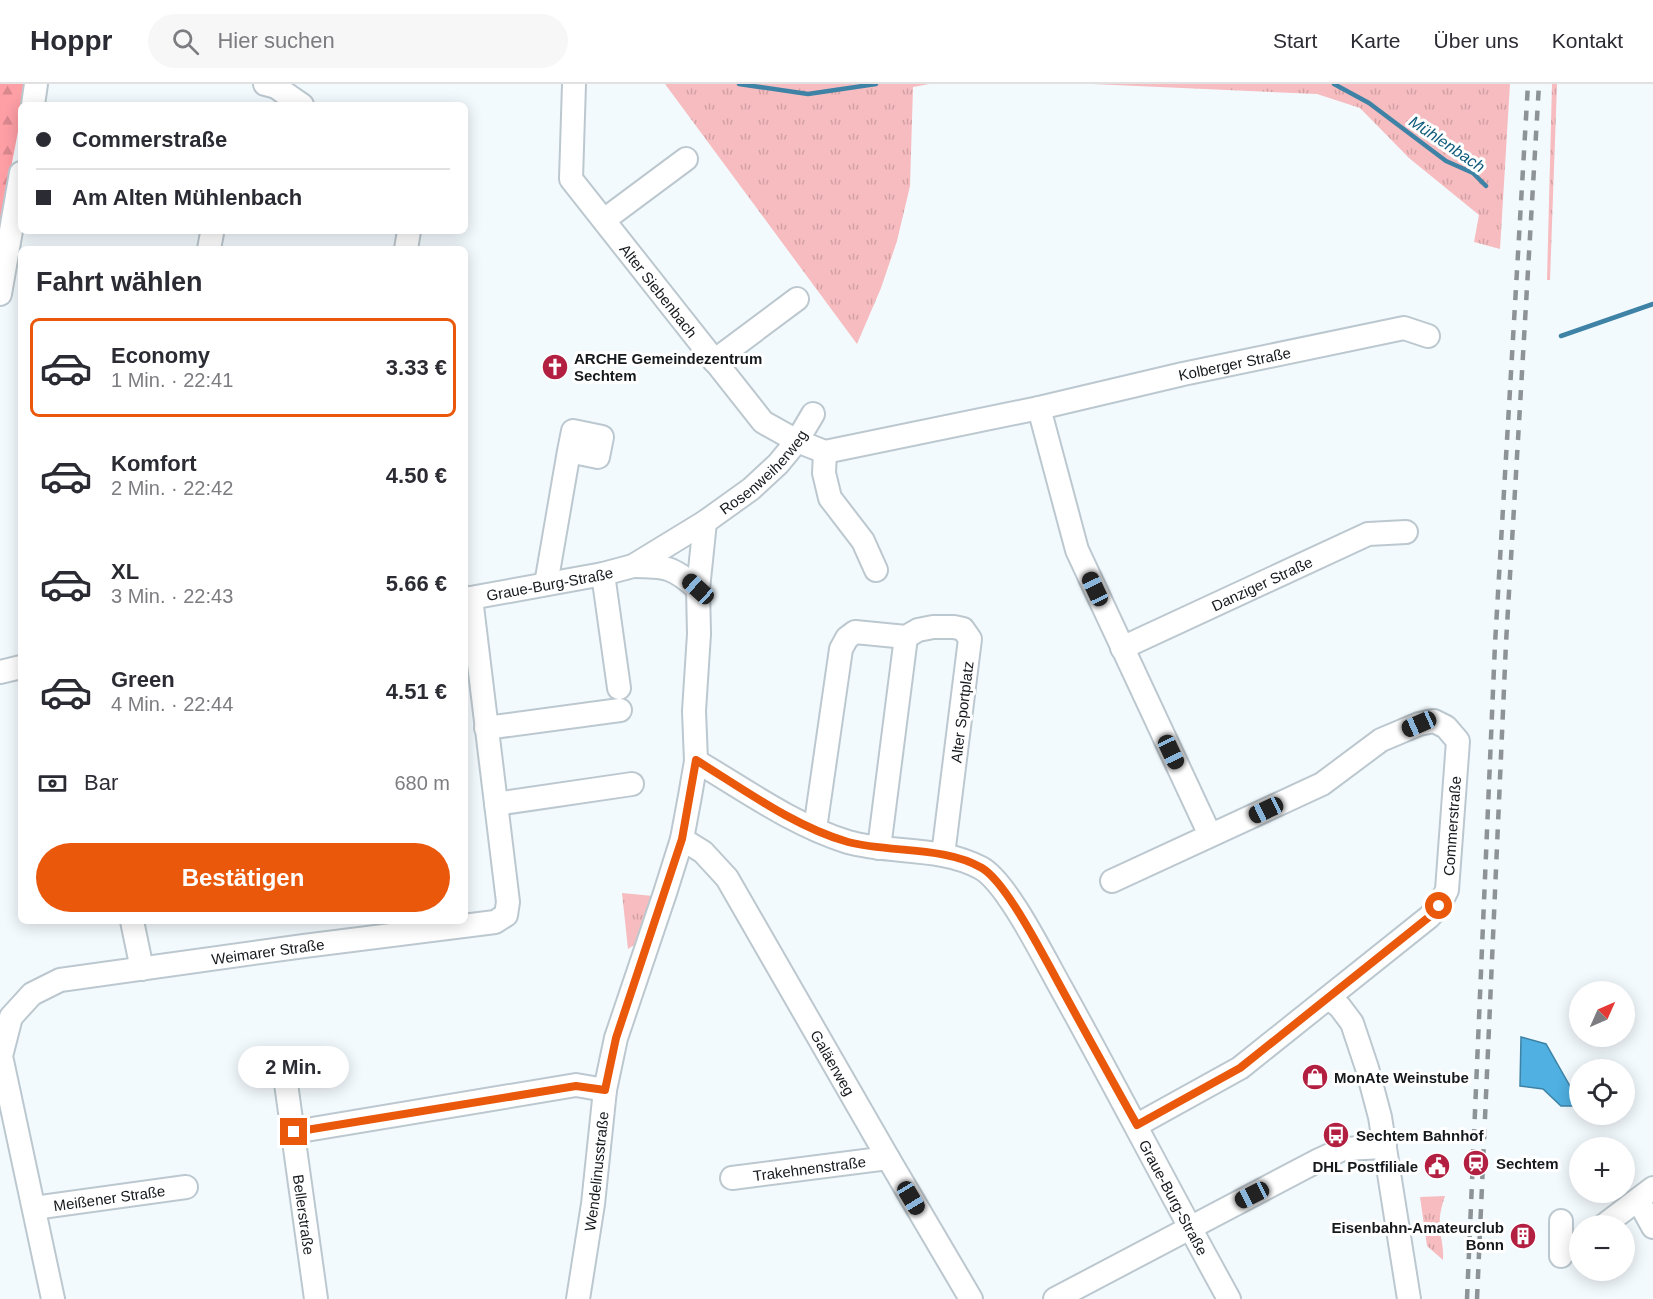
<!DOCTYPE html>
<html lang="de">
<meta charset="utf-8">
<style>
:root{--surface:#fff;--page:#f7f7f7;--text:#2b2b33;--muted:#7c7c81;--line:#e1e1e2;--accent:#ea580c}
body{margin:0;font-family:Helvetica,sans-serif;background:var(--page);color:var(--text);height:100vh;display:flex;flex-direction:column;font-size:22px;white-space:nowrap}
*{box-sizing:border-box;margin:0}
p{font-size:20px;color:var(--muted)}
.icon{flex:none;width:33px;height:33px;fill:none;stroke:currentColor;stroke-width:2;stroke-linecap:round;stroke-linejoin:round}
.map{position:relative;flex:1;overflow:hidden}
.side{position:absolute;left:18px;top:162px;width:450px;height:678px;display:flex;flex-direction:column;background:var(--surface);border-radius:9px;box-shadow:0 3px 15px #0003}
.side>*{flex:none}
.hud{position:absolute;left:18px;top:18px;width:450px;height:132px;border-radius:9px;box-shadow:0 3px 15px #0003;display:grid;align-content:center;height:132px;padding:0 18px;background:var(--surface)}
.needle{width:39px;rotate:45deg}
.controls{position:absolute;left:1569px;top:897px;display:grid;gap:12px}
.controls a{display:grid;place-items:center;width:66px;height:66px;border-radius:50%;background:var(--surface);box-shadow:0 3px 15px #0003;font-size:30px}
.end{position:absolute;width:27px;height:27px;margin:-14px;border:8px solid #ea580c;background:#fff;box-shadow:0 0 0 3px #fff}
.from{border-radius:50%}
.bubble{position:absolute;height:42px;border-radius:21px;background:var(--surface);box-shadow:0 3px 15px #0003;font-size:20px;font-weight:600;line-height:42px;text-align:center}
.car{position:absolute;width:18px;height:36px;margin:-18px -9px;border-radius:8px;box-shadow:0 0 4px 2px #0007;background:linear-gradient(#222 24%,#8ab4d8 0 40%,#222 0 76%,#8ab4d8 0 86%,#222 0)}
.hud b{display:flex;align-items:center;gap:21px;height:57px;font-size:22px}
.hud b+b{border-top:2px solid var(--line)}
.hud i{width:15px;height:15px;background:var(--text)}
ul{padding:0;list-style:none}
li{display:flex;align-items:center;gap:18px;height:99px;margin:0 12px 9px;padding:0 6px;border:3px solid transparent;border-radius:9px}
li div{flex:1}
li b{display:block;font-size:22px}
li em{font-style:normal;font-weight:600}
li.current{border-color:var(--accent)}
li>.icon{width:54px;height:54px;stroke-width:1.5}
h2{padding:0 18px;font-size:27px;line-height:72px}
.pay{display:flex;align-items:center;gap:15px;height:66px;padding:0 18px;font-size:22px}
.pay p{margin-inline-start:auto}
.cta{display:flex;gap:12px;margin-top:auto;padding:12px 18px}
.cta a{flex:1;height:69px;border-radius:36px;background:var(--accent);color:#fff;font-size:24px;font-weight:600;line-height:69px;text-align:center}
header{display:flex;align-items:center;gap:36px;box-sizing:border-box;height:84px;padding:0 30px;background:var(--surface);border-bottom:2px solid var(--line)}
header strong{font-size:28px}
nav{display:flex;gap:33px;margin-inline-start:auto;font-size:21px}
.search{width:420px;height:54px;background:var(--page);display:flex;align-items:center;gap:15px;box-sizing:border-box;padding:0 21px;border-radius:33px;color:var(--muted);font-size:22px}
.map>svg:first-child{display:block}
.grass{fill:url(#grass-tufts)}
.forest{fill:url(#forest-firs)}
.water{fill:#4fb0e1;stroke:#3e83a6;stroke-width:1.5}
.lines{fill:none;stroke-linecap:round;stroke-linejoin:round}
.stream{stroke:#3e83a6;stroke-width:4.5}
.minor-casing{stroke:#bcc8cf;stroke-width:26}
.minor{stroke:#fff;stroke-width:22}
.rail{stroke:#8e9397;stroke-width:4.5;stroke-dasharray:10 10;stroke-linecap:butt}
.route{stroke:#ea580c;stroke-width:8}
.labels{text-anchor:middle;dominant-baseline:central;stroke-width:6;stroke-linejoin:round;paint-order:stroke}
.street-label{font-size:15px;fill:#161a1d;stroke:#fff}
.poi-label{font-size:15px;font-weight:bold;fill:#161a1d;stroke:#fff;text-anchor:start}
.water-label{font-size:16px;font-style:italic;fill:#0e5b7c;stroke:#fff}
</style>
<header>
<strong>Hoppr</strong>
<div class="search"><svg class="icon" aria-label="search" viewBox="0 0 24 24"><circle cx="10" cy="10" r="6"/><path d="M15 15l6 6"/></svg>Hier suchen</div>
<nav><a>Start</a><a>Karte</a><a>Über uns</a><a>Kontakt</a></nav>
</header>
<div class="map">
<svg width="1653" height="1215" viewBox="0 0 1653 1215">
<defs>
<pattern id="grass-tufts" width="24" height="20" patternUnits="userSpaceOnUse" patternTransform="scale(1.5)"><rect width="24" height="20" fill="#f6bcbf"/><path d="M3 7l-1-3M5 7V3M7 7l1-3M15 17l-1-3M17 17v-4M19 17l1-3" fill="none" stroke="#d2a1a4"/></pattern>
<pattern id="forest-firs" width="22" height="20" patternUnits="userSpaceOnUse" patternTransform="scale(1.5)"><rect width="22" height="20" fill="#fe9ea5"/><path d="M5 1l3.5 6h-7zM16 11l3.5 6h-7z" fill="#d9888e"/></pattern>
</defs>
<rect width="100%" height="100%" fill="#f3fafe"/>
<g class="grass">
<polygon points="665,0 929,0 913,3 910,102 897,157 881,204 857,260"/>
<polygon points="1092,0 1510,0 1500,165 1474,158 1479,131 1409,74 1360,24 1317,10"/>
<polygon points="1552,0 1557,0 1550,196 1547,196"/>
<polygon points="622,809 653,812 637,859 628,865"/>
<path d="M1445,1112c-3,9 -6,19 -5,29 0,12 4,21 3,35l-16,-14 -7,-49z"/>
</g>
<polygon class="forest" points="0,0 27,0 23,21 21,21 21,32 0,141"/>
<polygon class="water" points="1521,953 1546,960 1579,1018 1579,1022 1561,1022 1543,1005 1520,1002"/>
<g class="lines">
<g class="stream">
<polyline points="739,0 808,10 876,0"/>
<polyline points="1334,0 1369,19 1446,77 1473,89 1486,102"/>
<polyline points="1561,252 1653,220"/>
</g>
<defs>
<g id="minor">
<polyline points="265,0 276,3 302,21"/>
<path id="s1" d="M574,0l-3,95 192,243 34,19 28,11 214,-44"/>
<polyline points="33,21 36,0"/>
<polyline points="604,136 686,75"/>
<polyline points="209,165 212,149"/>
<polyline points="406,165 409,147"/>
<polyline points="0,210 21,89"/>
<polyline points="714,277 797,215"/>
<polyline points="825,368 824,389 830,414 863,457 876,486"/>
<polyline points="603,490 619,604"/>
<polyline points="546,500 569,367 598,373 602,353 573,347 569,367"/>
<polyline points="698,505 705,438"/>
<path id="s2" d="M465,515l138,-25 30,-8 72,-44 46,-33 27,-25 19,-23 16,-27"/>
<path id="s3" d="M1122,564l246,-114 38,-2"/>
<polyline points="0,588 21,583"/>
<polyline points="486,644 620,626"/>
<path id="s4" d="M696,677c48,28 97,64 152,81 43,12 92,4 133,26 26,14 64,92 80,120 57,103 111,208 168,311"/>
<polyline points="496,720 632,700"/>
<polyline points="815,745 841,565 847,554 855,548 906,553 918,546 933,543 954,543 963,545 970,555 943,771"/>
<path id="s5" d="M1210,751l-133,-285 -38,-142 144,-34 221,-46 24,8"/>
<path id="s6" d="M682,755l21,13 24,26 161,280 83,141"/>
<polyline points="879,764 906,553"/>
<polyline points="1112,797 1322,700 1381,656 1419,640 1434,637 1446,643 1458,657 1447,806 1439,822 1429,833 1240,984 1137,1041"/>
<polyline points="132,837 142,885"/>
<polyline points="1329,914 1340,923 1352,939 1367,984 1380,1033 1409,1215"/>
<path id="s7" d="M283,978l33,237"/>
<polyline points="294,1048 576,1001 605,1006"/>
<path id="s8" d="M732,1094l156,-20"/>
<polyline points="1638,1116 1653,1143"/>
<path id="s9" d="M34,1124l152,-21"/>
<polyline points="1561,1137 1561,1172"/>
<polyline points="1603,1142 1653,1104"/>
<path id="s10" d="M53,1215l-52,-243 10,-39 21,-23 28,-14 244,-34 191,-24 11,-7 2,-13 -37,-304"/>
<path id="s11" d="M578,1215l15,-95 12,-114 11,-52 49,-145 17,-54 8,-43 6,-35 -2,-50 5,-77 -1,-45c-25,-22 -32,-23 -65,-23"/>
<polyline points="1055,1215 1319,1076 1343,1065 1385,1063"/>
</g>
</defs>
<use href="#minor" class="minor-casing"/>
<use href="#minor" class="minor"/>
<g class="rail">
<polyline points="1467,1215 1495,560 1528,0"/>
<polyline points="1477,1215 1506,559 1539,0"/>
</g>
</g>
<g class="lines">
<path class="route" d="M294,1048l282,-46 29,4 11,-52 66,-199 14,-79c47,29 99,67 152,82 42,11 97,4 134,26 23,14 55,76 69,101 28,52 57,104 86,156l103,-57 189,-151 10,-11"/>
</g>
<defs>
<symbol id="church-disc" viewBox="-11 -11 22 22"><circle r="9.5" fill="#b21f40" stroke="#fff"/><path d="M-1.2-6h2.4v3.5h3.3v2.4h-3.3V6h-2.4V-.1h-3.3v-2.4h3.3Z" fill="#fff"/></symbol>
<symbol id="shop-disc" viewBox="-11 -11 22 22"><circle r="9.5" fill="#b21f40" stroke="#fff"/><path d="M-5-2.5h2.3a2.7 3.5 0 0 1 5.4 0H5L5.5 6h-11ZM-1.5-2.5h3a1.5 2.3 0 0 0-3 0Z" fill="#fff"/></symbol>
<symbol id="bus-disc" viewBox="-11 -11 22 22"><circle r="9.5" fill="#b21f40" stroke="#fff"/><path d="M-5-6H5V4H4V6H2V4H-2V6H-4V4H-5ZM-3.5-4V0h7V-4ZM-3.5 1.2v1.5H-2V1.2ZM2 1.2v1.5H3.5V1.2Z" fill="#fff"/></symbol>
<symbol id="station-disc" viewBox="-11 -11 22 22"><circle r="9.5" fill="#b21f40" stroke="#fff"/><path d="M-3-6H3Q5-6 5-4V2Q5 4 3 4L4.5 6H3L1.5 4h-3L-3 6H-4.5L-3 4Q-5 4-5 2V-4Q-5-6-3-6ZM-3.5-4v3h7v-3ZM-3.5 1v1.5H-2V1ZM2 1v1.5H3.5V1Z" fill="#fff"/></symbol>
<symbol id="civic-disc" viewBox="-11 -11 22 22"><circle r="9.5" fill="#b21f40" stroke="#fff"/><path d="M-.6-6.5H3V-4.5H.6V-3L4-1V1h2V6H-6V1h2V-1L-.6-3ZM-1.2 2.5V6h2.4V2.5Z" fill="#fff"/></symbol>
<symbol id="building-disc" viewBox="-11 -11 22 22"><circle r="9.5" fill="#b21f40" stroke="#fff"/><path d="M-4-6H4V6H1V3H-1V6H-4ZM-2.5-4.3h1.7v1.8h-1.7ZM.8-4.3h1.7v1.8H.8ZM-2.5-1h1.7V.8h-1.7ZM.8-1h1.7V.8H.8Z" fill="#fff"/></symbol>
</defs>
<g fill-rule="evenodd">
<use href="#church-disc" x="540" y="268" width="30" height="30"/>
<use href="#shop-disc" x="1300" y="978" width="30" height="30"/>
<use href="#bus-disc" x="1321" y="1036" width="30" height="30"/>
<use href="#station-disc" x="1461" y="1064" width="30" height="30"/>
<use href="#civic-disc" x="1422" y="1067" width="30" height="30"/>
<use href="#building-disc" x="1508" y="1137" width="30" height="30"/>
</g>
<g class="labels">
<g class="street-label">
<text stroke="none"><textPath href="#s1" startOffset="237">Alter Siebenbach</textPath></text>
<text stroke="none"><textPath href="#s5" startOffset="662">Kolberger Straße</textPath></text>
<text stroke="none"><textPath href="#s2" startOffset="333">Rosenweiherweg</textPath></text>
<text stroke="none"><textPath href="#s2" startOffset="86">Graue-Burg-Straße</textPath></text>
<text stroke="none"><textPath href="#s3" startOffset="154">Danziger Straße</textPath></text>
<text transform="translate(962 628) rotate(-83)">Alter Sportplatz</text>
<text transform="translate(1452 742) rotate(-86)">Commerstraße</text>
<text stroke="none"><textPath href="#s10" startOffset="561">Weimarer Straße</textPath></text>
<text stroke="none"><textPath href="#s6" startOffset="273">Galäerweg</textPath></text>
<text stroke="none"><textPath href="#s8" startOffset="78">Trakehnenstraße</textPath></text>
<text stroke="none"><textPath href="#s11" startOffset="129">Wendelinusstraße</textPath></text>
<text stroke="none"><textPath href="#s9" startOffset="76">Meißener Straße</textPath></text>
<text stroke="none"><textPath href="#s4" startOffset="692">Graue-Burg-Straße</textPath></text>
<text stroke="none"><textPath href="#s7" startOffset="154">Bellerstraße</textPath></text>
</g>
<g class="poi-label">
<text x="574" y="274">ARCHE Gemeindezentrum<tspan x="574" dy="17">Sechtem</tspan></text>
<text x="1334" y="993">MonAte Weinstube</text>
<text x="1356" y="1051">Sechtem Bahnhof</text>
<text x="1496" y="1079">Sechtem</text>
<text x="1418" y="1082" text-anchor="end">DHL Postfiliale</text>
<text x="1504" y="1143" text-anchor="end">Eisenbahn-Amateurclub<tspan x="1504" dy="17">Bonn</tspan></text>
</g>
<g class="water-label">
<text transform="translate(1447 60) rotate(34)">Mühlenbach</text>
</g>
</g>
</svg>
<div class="controls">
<a><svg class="needle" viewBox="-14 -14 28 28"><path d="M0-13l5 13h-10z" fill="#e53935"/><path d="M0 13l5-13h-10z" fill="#7c7c81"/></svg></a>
<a><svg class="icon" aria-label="locate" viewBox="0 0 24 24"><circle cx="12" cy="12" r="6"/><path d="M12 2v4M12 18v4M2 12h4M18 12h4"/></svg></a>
<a>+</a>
<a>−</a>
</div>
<i class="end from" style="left:1439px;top:822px"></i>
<i class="end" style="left:294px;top:1048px"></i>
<div class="bubble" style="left:238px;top:962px;width:111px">2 Min.</div>
<i class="car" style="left:698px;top:505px;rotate:312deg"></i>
<i class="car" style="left:1095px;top:505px;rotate:335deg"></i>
<i class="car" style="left:1419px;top:640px;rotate:246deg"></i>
<i class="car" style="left:1171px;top:668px;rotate:155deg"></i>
<i class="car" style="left:1266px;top:726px;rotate:245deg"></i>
<i class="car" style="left:1252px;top:1111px;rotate:243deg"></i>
<i class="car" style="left:911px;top:1114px;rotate:149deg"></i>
<div class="hud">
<b><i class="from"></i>Commerstraße</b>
<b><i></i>Am Alten Mühlenbach</b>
</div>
<section class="side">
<h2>Fahrt wählen</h2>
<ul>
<li class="current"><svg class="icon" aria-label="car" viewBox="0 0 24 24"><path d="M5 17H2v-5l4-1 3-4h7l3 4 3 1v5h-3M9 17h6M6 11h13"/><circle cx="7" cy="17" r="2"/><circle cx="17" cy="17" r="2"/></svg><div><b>Economy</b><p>1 Min. · 22:41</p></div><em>3.33 €</em></li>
<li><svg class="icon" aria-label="car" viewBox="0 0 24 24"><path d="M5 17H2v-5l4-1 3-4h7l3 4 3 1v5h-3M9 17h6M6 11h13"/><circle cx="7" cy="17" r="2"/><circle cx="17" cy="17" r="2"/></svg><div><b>Komfort</b><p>2 Min. · 22:42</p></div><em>4.50 €</em></li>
<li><svg class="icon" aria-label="car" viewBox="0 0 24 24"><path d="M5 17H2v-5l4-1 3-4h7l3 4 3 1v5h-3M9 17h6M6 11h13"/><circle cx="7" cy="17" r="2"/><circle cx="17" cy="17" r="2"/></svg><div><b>XL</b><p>3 Min. · 22:43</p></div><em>5.66 €</em></li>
<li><svg class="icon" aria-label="car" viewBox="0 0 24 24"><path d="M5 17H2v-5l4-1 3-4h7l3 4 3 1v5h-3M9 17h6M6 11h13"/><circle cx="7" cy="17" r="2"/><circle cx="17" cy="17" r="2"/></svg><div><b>Green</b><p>4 Min. · 22:44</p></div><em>4.51 €</em></li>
</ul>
<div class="pay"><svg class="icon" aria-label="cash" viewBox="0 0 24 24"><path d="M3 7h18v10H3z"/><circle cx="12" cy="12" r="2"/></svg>Bar<p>680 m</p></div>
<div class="cta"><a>Bestätigen</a></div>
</section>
</div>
